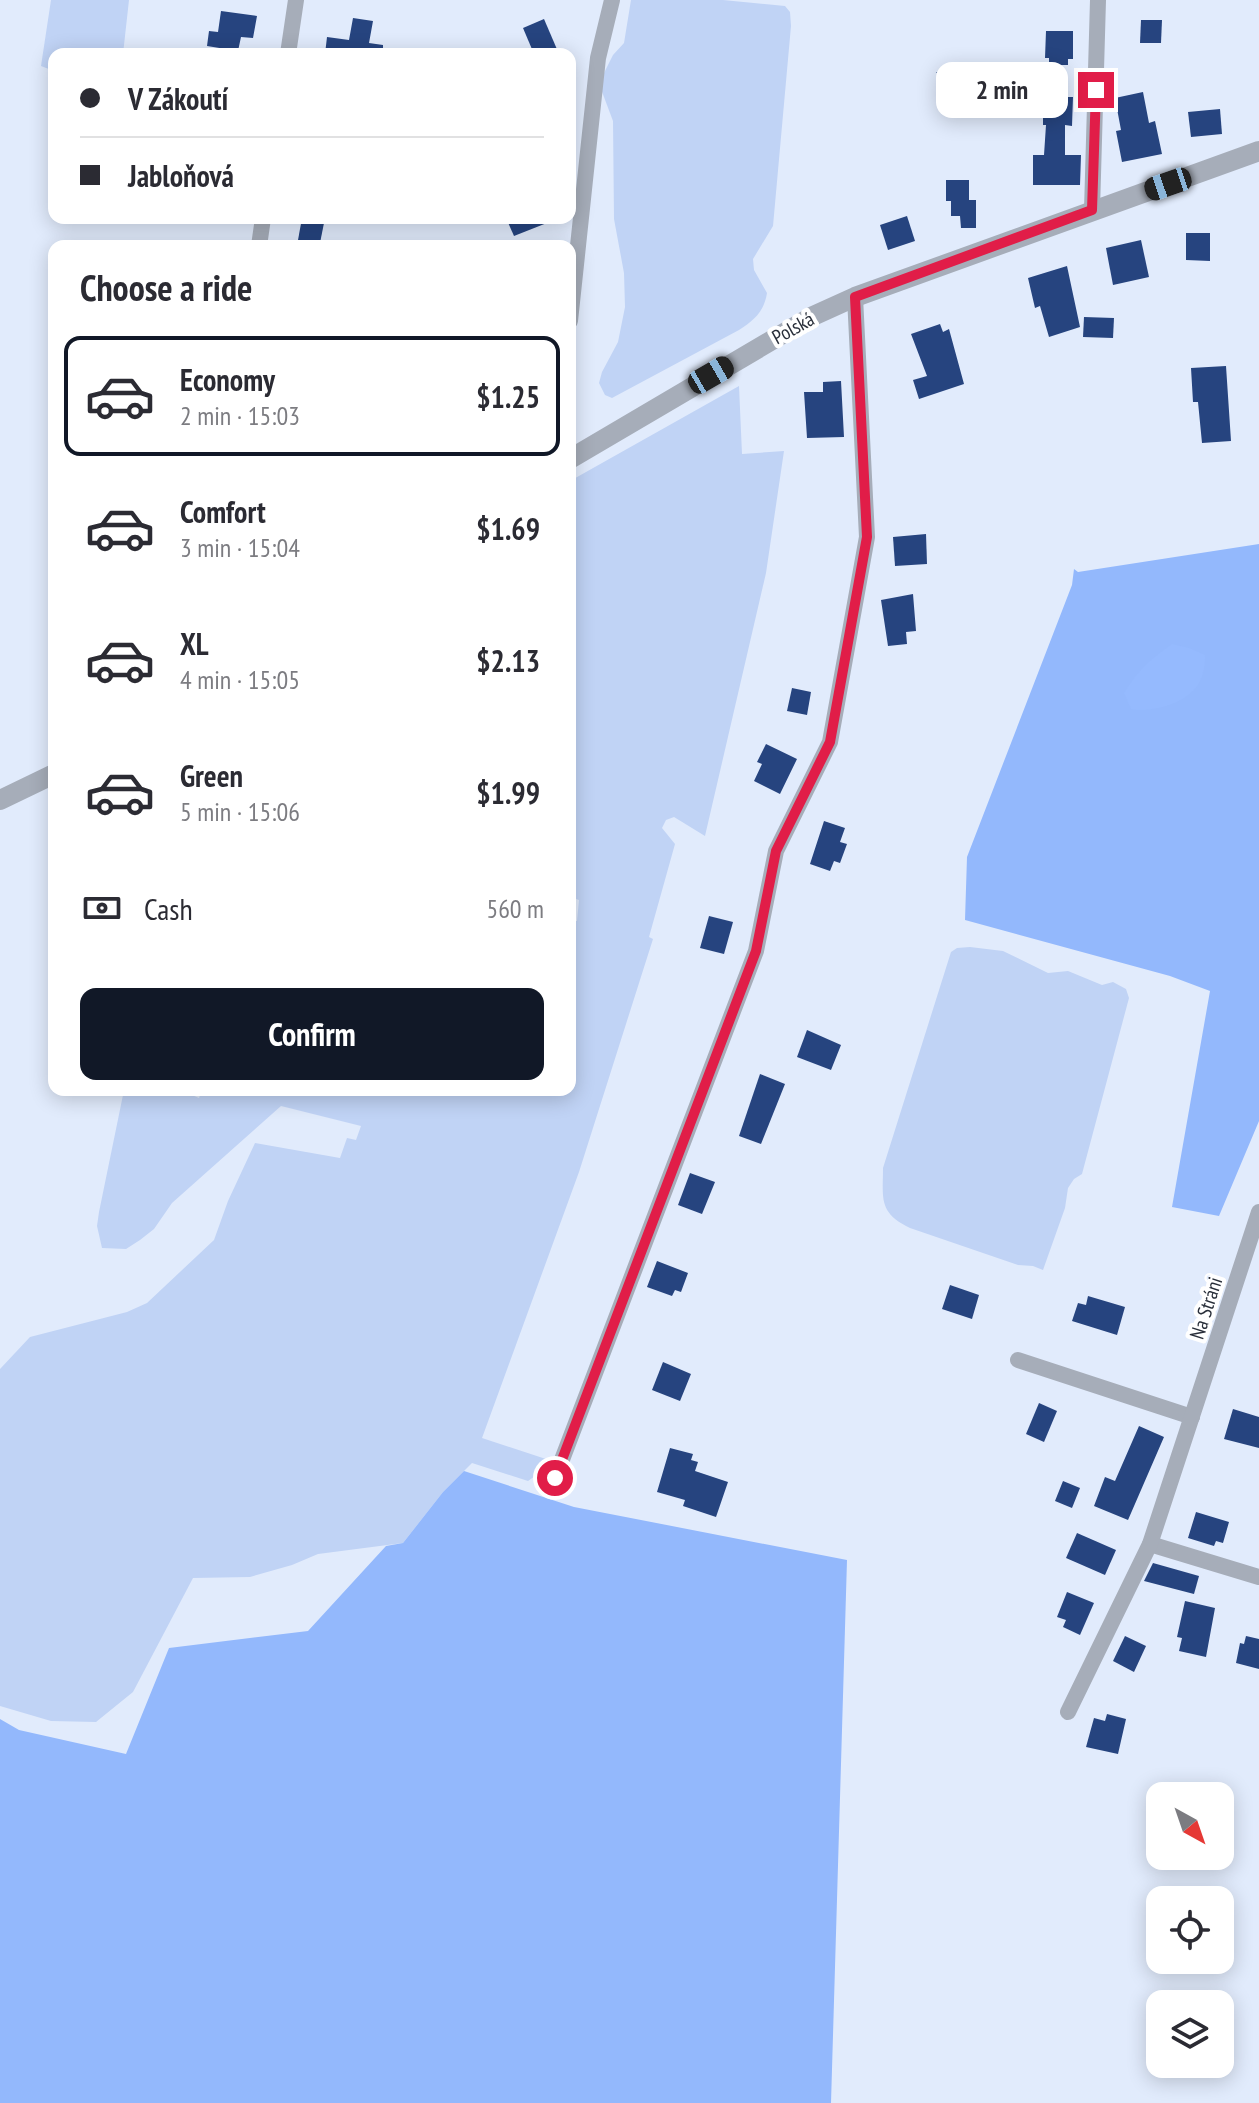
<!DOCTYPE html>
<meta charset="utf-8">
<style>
:root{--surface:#fff;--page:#f7f7f7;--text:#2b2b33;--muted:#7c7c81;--line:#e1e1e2;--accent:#111827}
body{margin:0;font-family:"PT Sans Narrow",sans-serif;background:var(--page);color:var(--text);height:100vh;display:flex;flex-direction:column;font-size:30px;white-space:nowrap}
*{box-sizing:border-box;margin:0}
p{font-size:26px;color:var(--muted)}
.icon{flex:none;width:44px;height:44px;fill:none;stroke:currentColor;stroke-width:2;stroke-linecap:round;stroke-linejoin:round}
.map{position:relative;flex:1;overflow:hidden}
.panel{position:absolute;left:48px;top:240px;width:528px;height:856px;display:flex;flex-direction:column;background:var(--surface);border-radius:16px;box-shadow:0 4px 20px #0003}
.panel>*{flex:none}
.guide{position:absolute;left:48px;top:48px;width:528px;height:176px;border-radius:16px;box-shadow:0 4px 20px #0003;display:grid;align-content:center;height:176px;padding:0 32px;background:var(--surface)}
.needle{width:52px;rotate:140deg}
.buttons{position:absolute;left:1146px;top:1782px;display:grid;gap:16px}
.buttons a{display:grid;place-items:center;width:88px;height:88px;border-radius:16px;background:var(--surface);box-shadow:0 4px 20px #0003;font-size:40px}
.end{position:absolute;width:36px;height:36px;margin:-18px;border:10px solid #e11d48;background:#fff;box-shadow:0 0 0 4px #fff}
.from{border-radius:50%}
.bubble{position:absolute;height:56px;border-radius:16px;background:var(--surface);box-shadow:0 4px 20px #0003;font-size:26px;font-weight:700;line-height:56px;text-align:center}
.car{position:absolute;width:24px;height:48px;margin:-24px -12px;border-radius:10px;box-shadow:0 0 6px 2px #0007;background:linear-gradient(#222 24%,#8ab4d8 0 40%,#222 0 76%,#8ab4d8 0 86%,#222 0)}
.guide b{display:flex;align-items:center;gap:28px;height:76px;font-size:30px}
.guide b+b{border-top:2px solid var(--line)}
.guide i{width:20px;height:20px;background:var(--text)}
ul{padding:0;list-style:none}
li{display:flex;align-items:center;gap:24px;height:120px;margin:0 16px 12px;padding:0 16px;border:4px solid transparent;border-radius:16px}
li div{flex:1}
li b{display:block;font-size:30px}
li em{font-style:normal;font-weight:700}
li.current{border-color:var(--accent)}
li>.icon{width:72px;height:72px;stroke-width:1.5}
h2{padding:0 32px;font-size:36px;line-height:96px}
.pay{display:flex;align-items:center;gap:20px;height:88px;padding:0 32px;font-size:30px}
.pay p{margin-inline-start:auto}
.cta{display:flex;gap:16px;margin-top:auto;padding:16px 32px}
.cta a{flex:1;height:92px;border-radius:16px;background:var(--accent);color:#fff;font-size:32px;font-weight:700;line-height:92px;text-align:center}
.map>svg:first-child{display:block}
.green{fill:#c0d3f5}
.forest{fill:#93b8fc}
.water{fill:#95bafe}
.building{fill:#26447f}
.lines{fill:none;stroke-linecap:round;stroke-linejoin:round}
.minor{stroke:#a6adb9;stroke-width:16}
.tertiary{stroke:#a6adb9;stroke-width:20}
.route{stroke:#e11d48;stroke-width:10}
.labels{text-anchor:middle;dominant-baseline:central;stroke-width:8;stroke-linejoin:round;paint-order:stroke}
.street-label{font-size:20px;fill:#292f3a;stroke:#fff}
</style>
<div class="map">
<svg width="1259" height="2103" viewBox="0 0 1259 2103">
<rect width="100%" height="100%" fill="#e1ebfc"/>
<g class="green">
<polygon points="51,0 129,0 123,54 54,54 54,71 41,66"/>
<path d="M631,0h92l62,6 5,6 1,14 -18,200 -20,33 1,11 13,23c-3,19 -13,27 -28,37l-127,68 -7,-3 -6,-12 3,-11 16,-30 7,-35 -1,-34 -10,-54 -1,-98 -12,-32 3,-16 9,-18 11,-12z"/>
<polygon points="739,386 742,454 784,451 766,573 705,836 674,817 666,820 662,828 675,844 649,937 653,939 579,1172 482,1438 555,1462 528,1481 472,1463 443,1492 403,1543 318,1554 292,1565 250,1577 193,1578 133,1692 96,1722 51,1721 0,1706 0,1369 30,1337 127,1312 147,1303 214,1240 228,1201 255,1143 340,1158 347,1138 356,1140 361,1126 281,1106 172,1203 154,1229 140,1240 126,1249 102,1248 97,1226 99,1212 123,1095 127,1090 180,1090 199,1098 202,1090 570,1090 570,921 577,921 579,900 570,897 570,481"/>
<path d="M970,947l33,4 45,22 20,-2 34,14 11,-3 13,7 3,9 -47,176 -8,5 -6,9 -3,20 -22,62 -10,-4 -15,-1 -108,-37c-32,-15 -27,-30 -27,-60l68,-216 6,-4z"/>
</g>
<g class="forest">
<polygon points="1259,544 1259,1121 1219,1216 1172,1207 1210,991 1170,976 965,920 967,857 1072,585 1074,569 1078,572"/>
<polygon points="464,1471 574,1507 847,1560 831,2103 0,2103 0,1719 19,1730 126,1754 169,1648 308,1631 386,1546 403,1543 443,1492"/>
</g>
<path class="water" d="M1172,644l17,4 16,7c0,9 -1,18 -5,26 -10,22 -48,32 -69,28l-7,-16c13,-22 28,-35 48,-49z"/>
<g class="building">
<polygon points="221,11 257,16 253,38 241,37 238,51 207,46 209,31 218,32"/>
<polygon points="353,18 373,21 369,43 383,45 383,54 325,54 327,37 349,40"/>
<polygon points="544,19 559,54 534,54 523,28"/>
<polygon points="1141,20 1162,20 1161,43 1140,43"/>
<polygon points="1046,31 1073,31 1073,59 1068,59 1068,65 1049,65 1049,58 1045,58"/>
<polygon points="936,72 974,72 974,98 970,98 970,104 955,104 955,98 946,98 947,84"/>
<polygon points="1143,92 1149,123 1155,121 1162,154 1122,162 1116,131 1121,130 1115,98"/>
<polygon points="1058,97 1073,97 1072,126 1065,125 1065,155 1081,155 1080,185 1033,185 1033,155 1044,155 1046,125 1043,125 1043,100 1058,101"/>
<polygon points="1220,109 1222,134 1191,137 1188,112"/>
<polygon points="946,180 969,180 969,200 976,200 976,228 961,228 960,216 951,216 951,201 946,201"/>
<polygon points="907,216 915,241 888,250 880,225"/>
<polygon points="302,218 325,218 320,243 298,240"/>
<polygon points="506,218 557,218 557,219 514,236"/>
<polygon points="1186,233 1210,233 1210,261 1186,260"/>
<polygon points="1141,240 1149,277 1113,285 1106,248"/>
<polygon points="1067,266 1080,327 1049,337 1040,306 1035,308 1028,278"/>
<polygon points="1084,317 1114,318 1113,338 1083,337"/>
<polygon points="940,324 943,332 949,329 964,384 919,399 913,380 927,376 911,334"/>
<polygon points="1226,366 1231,441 1202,443 1198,402 1193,402 1191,368"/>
<polygon points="841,381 844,437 807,438 804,392 823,392 823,382"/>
<polygon points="926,534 927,564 895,566 893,537"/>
<polygon points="913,594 916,631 906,632 907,644 888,646 881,600"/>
<polygon points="792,688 811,692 807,715 787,711"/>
<polygon points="766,744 797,759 780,794 754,781 762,764 757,762"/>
<polygon points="824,821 845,828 840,842 847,844 840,863 834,861 830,871 810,864"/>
<polygon points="709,916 733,922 724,954 700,948"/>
<polygon points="807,1030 841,1045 831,1070 797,1057"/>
<polygon points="760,1074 785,1084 761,1144 739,1136"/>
<polygon points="690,1173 715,1182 702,1214 678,1205"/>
<polygon points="657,1261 688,1273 681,1292 675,1290 672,1296 647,1287"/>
<polygon points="950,1285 979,1295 972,1319 942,1309"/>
<polygon points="1088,1296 1125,1307 1117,1335 1072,1321 1078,1303 1086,1305"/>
<polygon points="663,1362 691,1374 680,1401 652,1390"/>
<polygon points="1039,1403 1057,1411 1044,1442 1026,1434"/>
<polygon points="1233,1409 1259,1417 1259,1448 1224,1439"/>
<polygon points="1139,1426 1164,1437 1128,1520 1094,1506 1105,1477 1115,1481"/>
<polygon points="670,1448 693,1454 691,1460 698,1462 695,1471 728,1482 716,1517 683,1506 685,1500 657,1492"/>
<polygon points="1063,1481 1080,1488 1072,1508 1055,1501"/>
<polygon points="1196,1512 1229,1522 1223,1543 1216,1541 1214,1546 1188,1538"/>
<polygon points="1077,1533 1116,1550 1105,1575 1066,1558"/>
<polygon points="1153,1563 1199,1576 1194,1594 1144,1581"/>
<polygon points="1067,1592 1094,1603 1080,1635 1063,1627 1066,1620 1057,1617"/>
<polygon points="1185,1601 1215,1608 1206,1657 1179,1651 1182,1638 1177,1637"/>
<polygon points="1125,1636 1146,1646 1134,1672 1113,1661"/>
<polygon points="1246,1636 1259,1639 1259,1669 1236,1663 1240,1643 1244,1644"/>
<polygon points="1107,1714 1126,1719 1118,1754 1086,1747 1094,1718 1105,1721"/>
</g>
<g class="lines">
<g class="minor">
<polyline points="288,54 296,0"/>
<polyline points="1092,210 1098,0"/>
<polyline points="259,246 263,218"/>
<polyline points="570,321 598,58 612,0"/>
<polyline points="1018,1360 1192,1417"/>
<polyline points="555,1478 756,951 776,851 830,742 867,537 855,297"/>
<polyline points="1150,1544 1259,1577"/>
<polyline points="1068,1712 1150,1544 1259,1212"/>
</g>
<g class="tertiary">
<polyline points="570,459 813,316 855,297 1259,151"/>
<polyline points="0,800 54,774"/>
</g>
</g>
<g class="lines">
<polyline class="route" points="555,1478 756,951 776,851 830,742 867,537 855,297 1092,210 1096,90"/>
</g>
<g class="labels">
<g class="street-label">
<text transform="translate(793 328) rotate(-29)">Polská</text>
<text transform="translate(1206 1308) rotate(-72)">Na Stráni</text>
</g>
</g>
</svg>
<div class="buttons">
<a><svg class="needle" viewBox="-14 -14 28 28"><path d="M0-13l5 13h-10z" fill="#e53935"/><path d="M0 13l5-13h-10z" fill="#7c7c81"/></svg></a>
<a><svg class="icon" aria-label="locate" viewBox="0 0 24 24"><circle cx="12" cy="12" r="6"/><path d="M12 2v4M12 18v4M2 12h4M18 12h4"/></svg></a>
<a><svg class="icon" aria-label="layers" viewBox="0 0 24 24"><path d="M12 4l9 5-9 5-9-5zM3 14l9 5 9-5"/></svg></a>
</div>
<i class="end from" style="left:555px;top:1478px"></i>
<i class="end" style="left:1096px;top:90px"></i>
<div class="bubble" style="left:936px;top:62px;width:132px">2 min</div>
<i class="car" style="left:1168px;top:184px;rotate:251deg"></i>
<i class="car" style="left:711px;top:375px;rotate:60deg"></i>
<div class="guide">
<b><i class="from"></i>V Zákoutí</b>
<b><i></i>Jabloňová</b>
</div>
<section class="panel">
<h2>Choose a ride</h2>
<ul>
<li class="current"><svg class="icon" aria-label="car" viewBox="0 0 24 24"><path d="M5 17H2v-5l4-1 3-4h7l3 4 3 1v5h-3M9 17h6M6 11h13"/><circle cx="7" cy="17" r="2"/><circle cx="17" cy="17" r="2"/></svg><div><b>Economy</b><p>2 min · 15:03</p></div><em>$1.25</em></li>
<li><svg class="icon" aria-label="car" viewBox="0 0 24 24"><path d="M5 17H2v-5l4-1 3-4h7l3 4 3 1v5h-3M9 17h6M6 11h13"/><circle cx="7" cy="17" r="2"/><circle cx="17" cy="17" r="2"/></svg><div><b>Comfort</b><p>3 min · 15:04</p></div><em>$1.69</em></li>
<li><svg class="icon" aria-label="car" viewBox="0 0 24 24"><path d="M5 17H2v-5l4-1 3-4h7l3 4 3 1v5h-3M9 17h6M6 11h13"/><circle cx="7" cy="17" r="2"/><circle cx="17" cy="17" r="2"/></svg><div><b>XL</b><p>4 min · 15:05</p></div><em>$2.13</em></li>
<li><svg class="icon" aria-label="car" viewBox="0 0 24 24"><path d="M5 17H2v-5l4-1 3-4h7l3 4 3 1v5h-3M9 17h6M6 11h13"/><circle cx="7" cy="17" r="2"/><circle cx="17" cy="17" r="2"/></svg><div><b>Green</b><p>5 min · 15:06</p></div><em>$1.99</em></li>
</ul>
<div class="pay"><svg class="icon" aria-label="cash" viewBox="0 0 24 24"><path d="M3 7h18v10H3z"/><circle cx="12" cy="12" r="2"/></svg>Cash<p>560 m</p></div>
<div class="cta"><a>Confirm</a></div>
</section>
</div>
